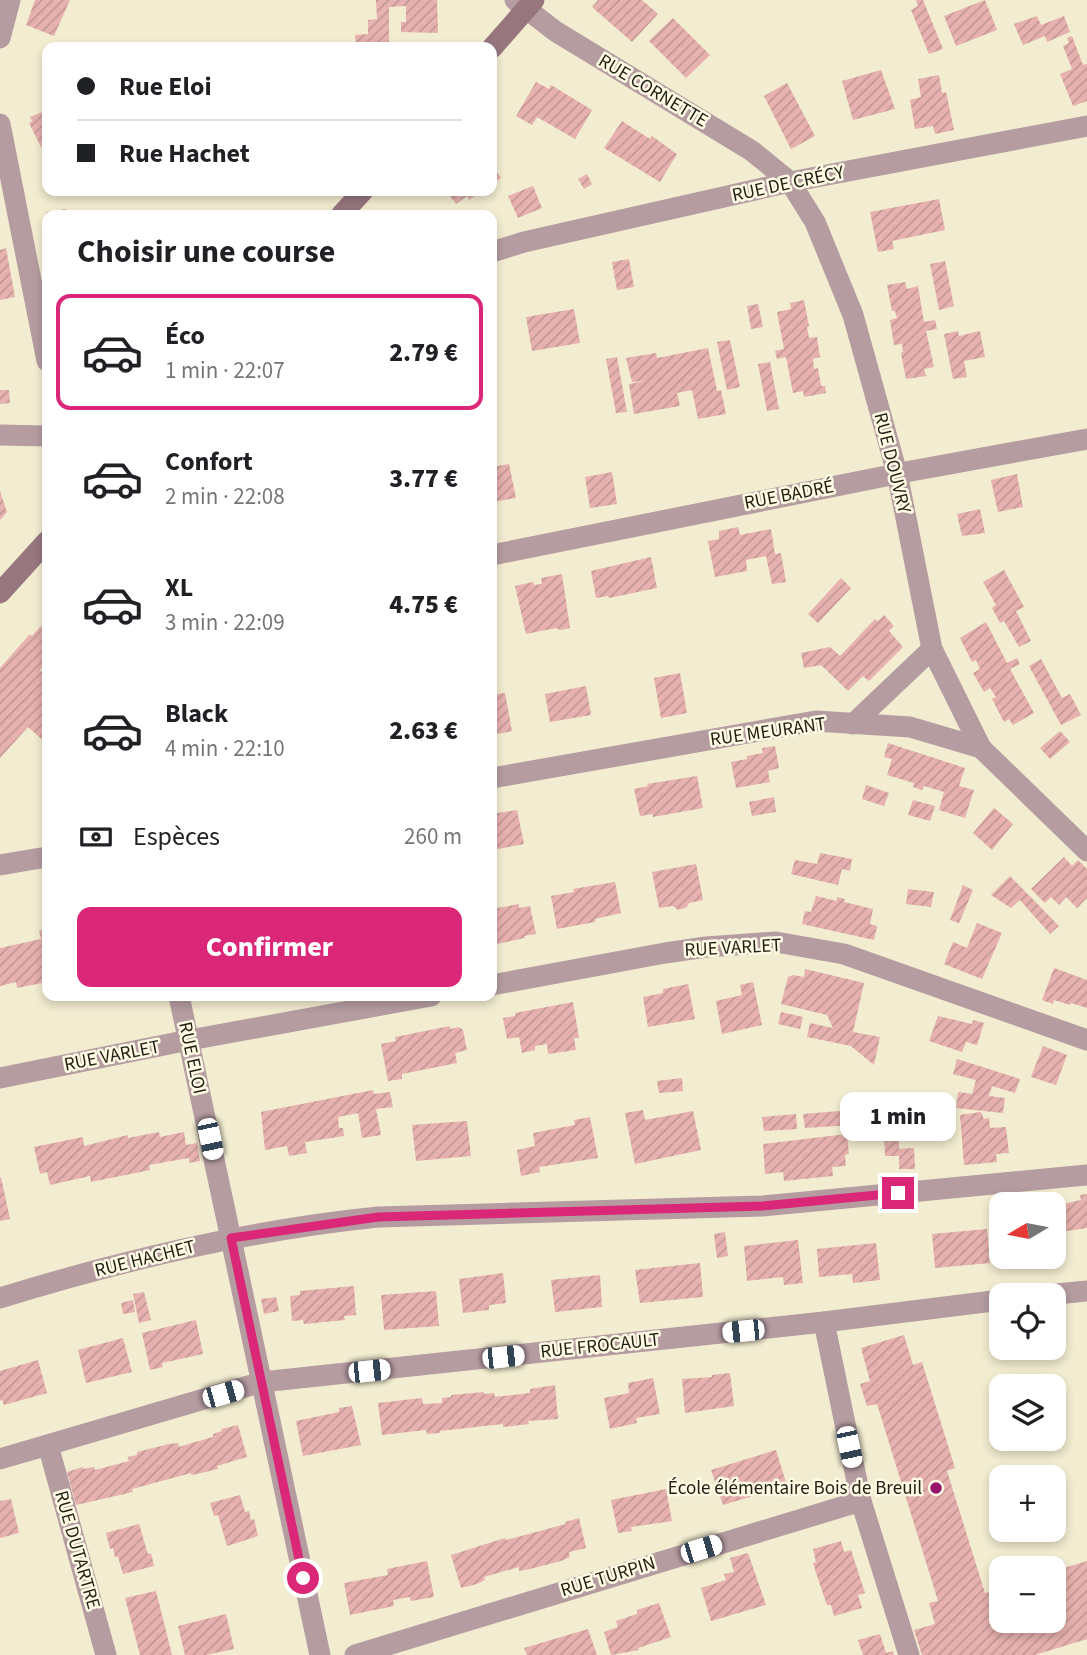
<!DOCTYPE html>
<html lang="fr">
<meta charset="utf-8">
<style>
:root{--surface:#fff;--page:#f6f6f6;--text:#202124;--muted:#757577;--line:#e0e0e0;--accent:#db2777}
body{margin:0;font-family:"Source Sans 3",sans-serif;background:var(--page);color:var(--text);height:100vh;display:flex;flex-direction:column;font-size:26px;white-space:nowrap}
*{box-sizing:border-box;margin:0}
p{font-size:23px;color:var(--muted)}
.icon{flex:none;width:38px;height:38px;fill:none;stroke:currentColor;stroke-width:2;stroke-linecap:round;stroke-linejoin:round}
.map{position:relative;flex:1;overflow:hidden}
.sheet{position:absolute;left:42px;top:210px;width:455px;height:791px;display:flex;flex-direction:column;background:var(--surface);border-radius:14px;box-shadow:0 4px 10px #0003}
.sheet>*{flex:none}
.guide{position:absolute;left:42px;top:42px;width:455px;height:154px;border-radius:14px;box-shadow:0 4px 10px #0003;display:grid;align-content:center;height:154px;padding:0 35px;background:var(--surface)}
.needle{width:46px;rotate:260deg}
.fabs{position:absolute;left:989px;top:1192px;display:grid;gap:14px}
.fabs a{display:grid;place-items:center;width:77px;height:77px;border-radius:14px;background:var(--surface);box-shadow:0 4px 10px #0003;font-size:35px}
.end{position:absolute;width:32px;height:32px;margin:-16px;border:9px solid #db2777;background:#fff;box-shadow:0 0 0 4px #fff}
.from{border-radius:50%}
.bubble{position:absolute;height:49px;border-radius:14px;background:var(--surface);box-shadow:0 4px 10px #0003;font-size:23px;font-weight:800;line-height:49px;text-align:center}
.car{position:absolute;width:21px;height:42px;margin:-21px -10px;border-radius:9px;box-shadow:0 0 5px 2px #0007;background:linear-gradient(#fff 24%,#345 0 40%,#fff 0 76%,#345 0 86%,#fff 0)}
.guide b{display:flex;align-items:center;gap:24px;height:66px;font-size:26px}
.guide b+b{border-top:2px solid var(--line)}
.guide i{width:18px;height:18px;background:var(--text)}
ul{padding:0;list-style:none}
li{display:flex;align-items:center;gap:21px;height:116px;margin:0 14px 10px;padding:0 21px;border:4px solid transparent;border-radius:14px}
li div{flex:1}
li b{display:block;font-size:26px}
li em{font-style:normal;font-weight:800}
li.active{border-color:var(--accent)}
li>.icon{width:63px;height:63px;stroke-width:1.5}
h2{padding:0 35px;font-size:32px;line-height:84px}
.pay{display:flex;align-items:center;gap:18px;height:77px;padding:0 35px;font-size:26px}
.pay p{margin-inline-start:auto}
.cta{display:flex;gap:14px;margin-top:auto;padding:14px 35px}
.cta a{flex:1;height:80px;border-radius:14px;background:var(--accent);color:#fff;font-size:28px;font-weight:800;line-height:80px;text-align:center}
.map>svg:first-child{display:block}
.building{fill:url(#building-hatch)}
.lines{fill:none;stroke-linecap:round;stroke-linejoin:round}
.street{stroke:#b49ca1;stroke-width:21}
.secondary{stroke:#97767e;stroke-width:21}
.route{stroke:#db2777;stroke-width:9}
.poi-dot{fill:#95136c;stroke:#fefae3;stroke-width:2.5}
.labels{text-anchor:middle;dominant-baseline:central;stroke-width:5;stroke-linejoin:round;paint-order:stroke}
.street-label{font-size:19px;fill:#211f15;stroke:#fefae3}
.poi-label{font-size:19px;fill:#211f15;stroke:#fefae3;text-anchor:end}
</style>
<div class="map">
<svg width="1087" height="1655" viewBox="0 0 1087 1655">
<defs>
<pattern id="building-hatch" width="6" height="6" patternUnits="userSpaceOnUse" patternTransform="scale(1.75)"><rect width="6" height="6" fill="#e6b1ae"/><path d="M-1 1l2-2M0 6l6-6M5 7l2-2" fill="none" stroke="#c59895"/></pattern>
</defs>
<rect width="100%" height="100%" fill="#f2ecd0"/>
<g class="building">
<polygon points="35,0 70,0 54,36 26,25"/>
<polygon points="376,0 437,0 438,33 401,32 401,22 406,22 406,6 389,7 389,47 356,47 355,35 368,34 368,20 377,19"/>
<polygon points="598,0 642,0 658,14 632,42 592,7"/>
<polygon points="916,0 923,0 943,49 929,54 911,10 918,6"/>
<polygon points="985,0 997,30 956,46 944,16"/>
<polygon points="1037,16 1041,25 1064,16 1070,32 1047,42 1045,36 1023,45 1014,24"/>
<polygon points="673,18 710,55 686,78 649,41"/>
<polygon points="1072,36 1083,65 1087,64 1087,101 1073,106 1060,74 1072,69 1063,46 1069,43 1067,38"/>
<polygon points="881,70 895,109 853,120 842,81"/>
<polygon points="939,75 942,93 946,92 954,130 935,134 933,126 915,129 910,100 921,97 918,79"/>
<polygon points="536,82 549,89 551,85 592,110 575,139 537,117 532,125 516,116"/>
<polygon points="787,83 815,136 791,149 764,96"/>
<polygon points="47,110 47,145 41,147 29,123 32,121 30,117"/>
<polygon points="622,121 650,139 652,136 677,154 660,182 604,148"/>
<polygon points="492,166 501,178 492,184"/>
<polygon points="587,174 592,184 584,189 578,179"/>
<polygon points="533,186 542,208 518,218 508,196"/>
<polygon points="446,191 482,191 469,200 467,196 456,204"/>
<polygon points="939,199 945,230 892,241 894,249 878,252 870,212"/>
<polygon points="66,209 67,215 47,215 46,212"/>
<polygon points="6,248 15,297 0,300 0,250"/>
<polygon points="629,259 634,287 617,290 612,262"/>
<polygon points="945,261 954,306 939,310 930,264"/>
<polygon points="905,282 907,289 918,286 924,322 935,320 937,329 926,331 934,367 924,369 926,376 906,379 901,353 903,352 902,344 894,345 890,320 897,318 895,311 892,311 887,285"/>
<polygon points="804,300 809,326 807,327 809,338 817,337 820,357 813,359 814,369 818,368 821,386 825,386 826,393 804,397 803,391 793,393 786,357 777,359 775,351 784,349 777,312 791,309 790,303"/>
<polygon points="758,304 763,327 751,329 747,306"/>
<polygon points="574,309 580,343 532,351 526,317"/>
<polygon points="958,331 959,336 980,331 985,357 964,361 967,377 953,379 944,334"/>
<polygon points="730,340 740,387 727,390 717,342"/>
<polygon points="708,348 717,391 721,390 726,414 698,419 692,390 677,393 680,406 634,414 629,384 645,381 632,382 626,358 656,353 657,358"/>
<polygon points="617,357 627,412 616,413 606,359"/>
<polygon points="770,362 779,409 767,411 758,364"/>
<polygon points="0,390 9,390 10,403 0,404"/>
<polygon points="509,464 516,498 492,502 492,467"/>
<polygon points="612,472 617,504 590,508 585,477"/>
<polygon points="1017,474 1023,507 998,512 991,480"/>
<polygon points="0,491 7,512 0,520"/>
<polygon points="980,509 985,533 962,536 957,514"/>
<polygon points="738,527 740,535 771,529 775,554 781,553 786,582 772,584 766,556 746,560 747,571 715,577 708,541 719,539 719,531"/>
<polygon points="651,557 657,588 609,598 608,596 596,598 591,571"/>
<polygon points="1004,570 1024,607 1016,611 1031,641 1019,647 1004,621 1000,623 992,608 996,605 983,582"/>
<polygon points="562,574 570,628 560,630 556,628 526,634 515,586 533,582 534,585 542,584 541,578"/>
<polygon points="841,578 851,588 818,623 808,614"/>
<polygon points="884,615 894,626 889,631 903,647 869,681 863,676 848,691 821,665 804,668 801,653 830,647 840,656 875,619 878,621"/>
<polygon points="986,622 1007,663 1017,658 1020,664 1010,669 1034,713 1013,725 1009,719 1004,722 992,699 996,697 990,688 984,692 973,673 980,669 976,660 972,662 960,638"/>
<polygon points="42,625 47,630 47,661 40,670 47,677 47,744 28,727 0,758 0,668 30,634 32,636"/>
<polygon points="1041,659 1062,698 1070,694 1081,715 1061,725 1029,666"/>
<polygon points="680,673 687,713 661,718 654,678"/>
<polygon points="586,686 591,715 550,722 545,694"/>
<polygon points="505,693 512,731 492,735 492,695"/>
<polygon points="1060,731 1070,742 1050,759 1040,748"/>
<polygon points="888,743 965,768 959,786 974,790 965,818 939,810 944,792 924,786 922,790 913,787 914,783 887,775 892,759 884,757"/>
<polygon points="775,746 779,768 768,771 770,782 736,788 731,762 747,759 747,756 763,753 762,748"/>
<polygon points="697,776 703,808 653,817 653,814 640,816 634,789 648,786 647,784"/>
<polygon points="866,785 889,793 884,806 862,799"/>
<polygon points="774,797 776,812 752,816 749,802"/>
<polygon points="913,800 935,806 930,821 908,815"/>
<polygon points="994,808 1013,824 992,850 973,833"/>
<polygon points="517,810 524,844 492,850 492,814"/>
<polygon points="820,853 852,859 850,871 842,869 838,885 791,874 795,860 817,864"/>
<polygon points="1064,857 1072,866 1078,860 1087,869 1087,898 1077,908 1066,897 1059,905 1051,897 1045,903 1031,889"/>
<polygon points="696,864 703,900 689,903 686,908 678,910 673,906 659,908 652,872"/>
<polygon points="1010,876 1059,926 1050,934 1020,900 1011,908 991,895"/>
<polygon points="615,882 621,913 595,919 595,922 557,929 551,896 574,892 573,889"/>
<polygon points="963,885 973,890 959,923 950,920"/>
<polygon points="908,889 934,892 931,907 906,904"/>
<polygon points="816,896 837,901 837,897 845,899 844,902 873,909 870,924 877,926 874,940 802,924 805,911 811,912"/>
<polygon points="519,904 519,908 530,906 536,934 524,936 525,938 492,945 492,909"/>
<polygon points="977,923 1002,933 982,979 944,964 953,942 967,948"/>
<polygon points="47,929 47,982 17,988 16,982 0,986 0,948 41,939 39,930"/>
<polygon points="1054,968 1087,980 1087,1008 1071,1003 1070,1005 1054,1000 1053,1004 1042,1000"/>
<polygon points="805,969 864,983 853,1032 880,1037 874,1065 851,1046 807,1037 810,1023 833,1028 827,1015 781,1004 788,977 793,975 804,977"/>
<polygon points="753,982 762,1025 722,1034 716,1001 742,995 740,985"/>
<polygon points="688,984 695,1019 648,1027 643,997 663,993 663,989"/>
<polygon points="573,1002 579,1038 574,1038 576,1050 548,1054 547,1044 535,1046 535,1050 522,1053 519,1037 507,1039 503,1018 515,1016 515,1013"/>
<polygon points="781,1012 803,1017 800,1029 778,1024"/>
<polygon points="938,1016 972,1024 973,1020 984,1023 977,1045 966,1042 962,1052 929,1041"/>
<polygon points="450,1026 450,1029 459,1027 463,1030 467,1050 455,1053 457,1063 402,1074 402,1079 388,1081 381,1044 396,1041 395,1037"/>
<polygon points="1043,1046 1067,1055 1056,1085 1031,1077"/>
<polygon points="957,1059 1020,1079 1015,1093 992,1086 989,1096 1005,1098 1003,1113 956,1108 958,1092 972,1094 976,1080 953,1074"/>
<polygon points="682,1078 683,1091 659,1093 657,1081"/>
<polygon points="373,1090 374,1094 390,1092 393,1107 376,1109 381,1135 362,1138 358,1113 338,1117 339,1128 343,1128 344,1136 305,1142 307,1153 289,1156 287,1146 265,1150 261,1112"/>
<polygon points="643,1110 645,1120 693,1111 701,1150 635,1164 625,1113"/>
<polygon points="852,1110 853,1125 805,1128 803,1114"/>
<polygon points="981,1112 984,1119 989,1118 990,1128 1006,1127 1009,1153 996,1154 997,1162 964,1165 960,1115"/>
<polygon points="796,1114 797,1129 764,1131 762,1117"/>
<polygon points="590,1117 598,1158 539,1167 540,1172 521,1176 517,1150 535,1146 533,1133 575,1125 574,1120"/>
<polygon points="467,1121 471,1156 416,1161 412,1125"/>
<polygon points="159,1132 160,1137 184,1132 186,1145 197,1143 200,1161 189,1163 189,1158 149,1165 150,1170 91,1182 90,1176 50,1185 47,1172 40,1174 34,1147 83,1137 84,1146 128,1135 128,1138"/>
<polygon points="884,1133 899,1133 899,1149 914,1148 915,1169 899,1169 899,1156 885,1156"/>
<polygon points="847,1134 849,1154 845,1155 846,1166 832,1167 833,1176 784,1181 783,1172 765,1174 763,1144"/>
<polygon points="1,1177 10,1219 0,1221 0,1178"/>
<polygon points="1087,1194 1087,1228 1054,1233 1054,1206 1081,1200 1080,1195"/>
<polygon points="987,1229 990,1263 935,1268 932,1234"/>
<polygon points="725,1232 728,1256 717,1258 714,1234"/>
<polygon points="798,1240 803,1283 784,1285 783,1277 747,1281 744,1246"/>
<polygon points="876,1243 880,1280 853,1283 852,1274 819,1277 817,1249"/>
<polygon points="700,1263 703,1297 640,1303 635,1270"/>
<polygon points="503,1273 506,1303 489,1305 489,1310 463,1313 459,1279"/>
<polygon points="600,1275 602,1307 555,1312 551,1280"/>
<polygon points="354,1286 356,1315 344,1316 345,1320 304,1324 303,1320 292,1321 290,1296 300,1295 300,1291"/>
<polygon points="436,1291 439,1326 384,1330 381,1295"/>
<polygon points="144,1292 151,1320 139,1323 133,1294"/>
<polygon points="276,1297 279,1311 264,1314 261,1299"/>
<polygon points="133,1300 135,1312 123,1314 121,1303"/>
<polygon points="196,1320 203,1354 162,1363 163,1367 150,1370 142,1333"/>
<polygon points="904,1335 913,1365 922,1362 955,1468 947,1471 985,1593 1001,1588 1001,1620 1054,1620 1054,1571 1087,1561 1087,1639 1035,1655 922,1655 914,1630 935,1624 929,1603 938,1601 877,1404 867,1406 860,1384 870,1381 861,1348"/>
<polygon points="123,1338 132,1372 86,1383 78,1350"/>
<polygon points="38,1360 47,1393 4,1405 2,1400 0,1401 0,1371"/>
<polygon points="730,1373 734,1406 685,1413 682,1379 712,1377 712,1375"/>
<polygon points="653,1378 660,1414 636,1418 637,1423 610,1429 604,1398 629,1393 628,1383"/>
<polygon points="555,1385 558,1419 528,1421 529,1424 503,1427 503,1424 440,1431 440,1433 427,1434 426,1430 382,1435 378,1403 422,1398 423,1404 442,1403 442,1398 451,1397 451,1395 484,1392 484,1394 494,1393 495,1397 530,1393 530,1389"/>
<polygon points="352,1406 361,1445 303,1456 296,1421 339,1412 339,1408"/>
<polygon points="238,1425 247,1457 217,1466 218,1469 192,1475 191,1473 132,1489 133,1492 76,1505 67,1472 83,1467 83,1469 94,1467 95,1470 129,1461 128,1457 137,1455 137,1452 169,1444 178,1443 179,1447 195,1442 213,1437 213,1434 222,1431 221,1429"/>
<polygon points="776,1450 787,1486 723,1505 711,1470"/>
<polygon points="666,1489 672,1521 631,1527 632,1531 618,1533 611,1500"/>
<polygon points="240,1495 245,1512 249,1511 251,1520 254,1519 258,1536 227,1546 218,1515 214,1516 210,1503"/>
<polygon points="11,1499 19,1533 0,1538 0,1501"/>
<polygon points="579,1518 586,1548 569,1552 570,1557 561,1561 530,1569 519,1571 519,1567 484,1577 485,1580 477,1584 461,1588 451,1555 505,1538 506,1540 566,1524 565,1522"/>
<polygon points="139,1524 148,1554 151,1553 154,1566 123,1574 118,1557 115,1557 113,1548 110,1549 106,1533"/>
<polygon points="841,1541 844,1552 851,1550 865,1593 858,1595 862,1608 834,1616 831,1605 827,1605 819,1582 813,1563 816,1562 813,1549"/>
<polygon points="748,1553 766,1605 711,1621 701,1588 726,1580 724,1574 734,1572 730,1558"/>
<polygon points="427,1561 434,1597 411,1601 410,1597 393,1600 394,1606 350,1615 344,1583 388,1575 387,1569"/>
<polygon points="156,1591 172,1655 140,1655 125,1598"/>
<polygon points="659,1603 671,1637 638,1648 639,1650 611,1655 604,1632 618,1627 616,1621 637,1614 637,1610"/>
<polygon points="226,1614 234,1649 206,1655 185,1655 178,1626"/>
<polygon points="588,1629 597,1655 527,1655 524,1648"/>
<polygon points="880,1634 886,1653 893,1651 894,1655 863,1655 858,1640"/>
</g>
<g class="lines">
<g class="street">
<polyline points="515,0 555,31 752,151 790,182 815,222 853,315 897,473 932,649 981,748"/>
<polyline points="0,38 10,0"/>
<polyline points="0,124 47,361"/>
<polyline points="492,252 524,242 790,182 1087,126"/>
<polyline points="0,435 47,436"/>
<polyline points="492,555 911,471 1087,439"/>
<polyline points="853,724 932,649"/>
<polyline points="492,778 816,721 910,727 981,748 1087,851"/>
<polyline points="0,865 47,857"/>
<polyline points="492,985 665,953 706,947 776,942 844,954 1087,1040"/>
<polyline points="179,996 320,1655"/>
<polyline points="0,1078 179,1042 431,996"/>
<polyline points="1046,1295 1087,1291"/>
<path d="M0,1298c123,-38 250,-68 378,-81l384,-11 325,-31"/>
<polyline points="824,1322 861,1501 909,1655"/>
<polyline points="48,1445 106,1655"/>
<polyline points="0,1459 262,1382 824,1322 1001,1300"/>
<polyline points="355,1655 861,1501"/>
</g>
<g class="secondary">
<polyline points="492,48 534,0"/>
<polyline points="341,215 363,191"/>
<polyline points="0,593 47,541"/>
</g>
</g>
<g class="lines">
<polyline class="route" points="303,1578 231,1238 378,1217 762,1206 898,1193"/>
</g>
<circle class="poi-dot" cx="936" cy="1488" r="7"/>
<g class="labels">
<g class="street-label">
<text transform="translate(653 91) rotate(31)">RUE CORNETTE</text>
<text transform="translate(788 184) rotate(-12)">RUE DE CRÉCY</text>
<text transform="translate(892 463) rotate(76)">RUE DOUVRY</text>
<text transform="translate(789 495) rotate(-11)">RUE BADRÉ</text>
<text transform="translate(768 732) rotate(-8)">RUE MEURANT</text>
<text transform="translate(733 948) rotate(-3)">RUE VARLET</text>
<text transform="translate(112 1056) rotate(-11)">RUE VARLET</text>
<text transform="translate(192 1058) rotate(78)">RUE ELOI</text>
<text transform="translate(145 1259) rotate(-14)">RUE HACHET</text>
<text transform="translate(600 1346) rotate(-6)">RUE FROCAULT</text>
<text transform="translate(77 1550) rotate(74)">RUE DUTARTRE</text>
<text transform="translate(608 1577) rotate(-17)">RUE TURPIN</text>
</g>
<g class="poi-label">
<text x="922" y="1488">École élémentaire Bois de Breuil</text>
</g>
</g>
</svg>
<div class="fabs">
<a><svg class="needle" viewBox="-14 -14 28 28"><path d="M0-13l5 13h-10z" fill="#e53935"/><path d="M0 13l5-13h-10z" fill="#757577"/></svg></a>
<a><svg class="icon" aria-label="locate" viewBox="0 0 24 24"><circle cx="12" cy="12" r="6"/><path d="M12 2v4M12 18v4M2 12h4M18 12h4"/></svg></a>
<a><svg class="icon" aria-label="layers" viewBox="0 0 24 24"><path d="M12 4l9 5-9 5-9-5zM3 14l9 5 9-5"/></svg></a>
<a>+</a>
<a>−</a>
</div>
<i class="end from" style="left:303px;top:1578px"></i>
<i class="end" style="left:898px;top:1193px"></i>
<div class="bubble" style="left:840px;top:1092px;width:116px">1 min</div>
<i class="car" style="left:210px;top:1139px;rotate:168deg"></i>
<i class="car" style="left:743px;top:1331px;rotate:264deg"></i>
<i class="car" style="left:503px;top:1357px;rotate:84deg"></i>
<i class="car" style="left:369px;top:1371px;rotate:84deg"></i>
<i class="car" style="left:223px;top:1394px;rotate:74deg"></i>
<i class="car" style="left:849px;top:1447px;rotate:168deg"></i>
<i class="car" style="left:701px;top:1549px;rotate:73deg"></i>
<div class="guide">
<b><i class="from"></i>Rue Eloi</b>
<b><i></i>Rue Hachet</b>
</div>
<section class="sheet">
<h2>Choisir une course</h2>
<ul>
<li class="active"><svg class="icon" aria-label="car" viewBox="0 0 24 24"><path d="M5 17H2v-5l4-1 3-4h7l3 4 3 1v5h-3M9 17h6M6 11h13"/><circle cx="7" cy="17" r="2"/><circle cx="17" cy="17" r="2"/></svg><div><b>Éco</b><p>1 min · 22:07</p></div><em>2.79 €</em></li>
<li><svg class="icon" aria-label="car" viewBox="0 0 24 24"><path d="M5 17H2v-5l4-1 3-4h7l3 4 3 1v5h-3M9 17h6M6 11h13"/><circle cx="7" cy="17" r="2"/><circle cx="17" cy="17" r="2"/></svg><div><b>Confort</b><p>2 min · 22:08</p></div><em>3.77 €</em></li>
<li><svg class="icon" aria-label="car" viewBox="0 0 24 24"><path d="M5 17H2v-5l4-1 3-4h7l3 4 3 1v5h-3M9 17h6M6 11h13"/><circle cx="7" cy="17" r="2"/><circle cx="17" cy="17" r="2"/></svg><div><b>XL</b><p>3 min · 22:09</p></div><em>4.75 €</em></li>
<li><svg class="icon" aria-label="car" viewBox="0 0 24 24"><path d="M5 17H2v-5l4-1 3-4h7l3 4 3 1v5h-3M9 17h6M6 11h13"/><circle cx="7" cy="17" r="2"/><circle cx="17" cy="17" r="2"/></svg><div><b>Black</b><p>4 min · 22:10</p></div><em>2.63 €</em></li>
</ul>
<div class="pay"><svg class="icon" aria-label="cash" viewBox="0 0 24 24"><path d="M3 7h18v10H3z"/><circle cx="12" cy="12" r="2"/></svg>Espèces<p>260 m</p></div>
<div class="cta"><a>Confirmer</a></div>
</section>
</div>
